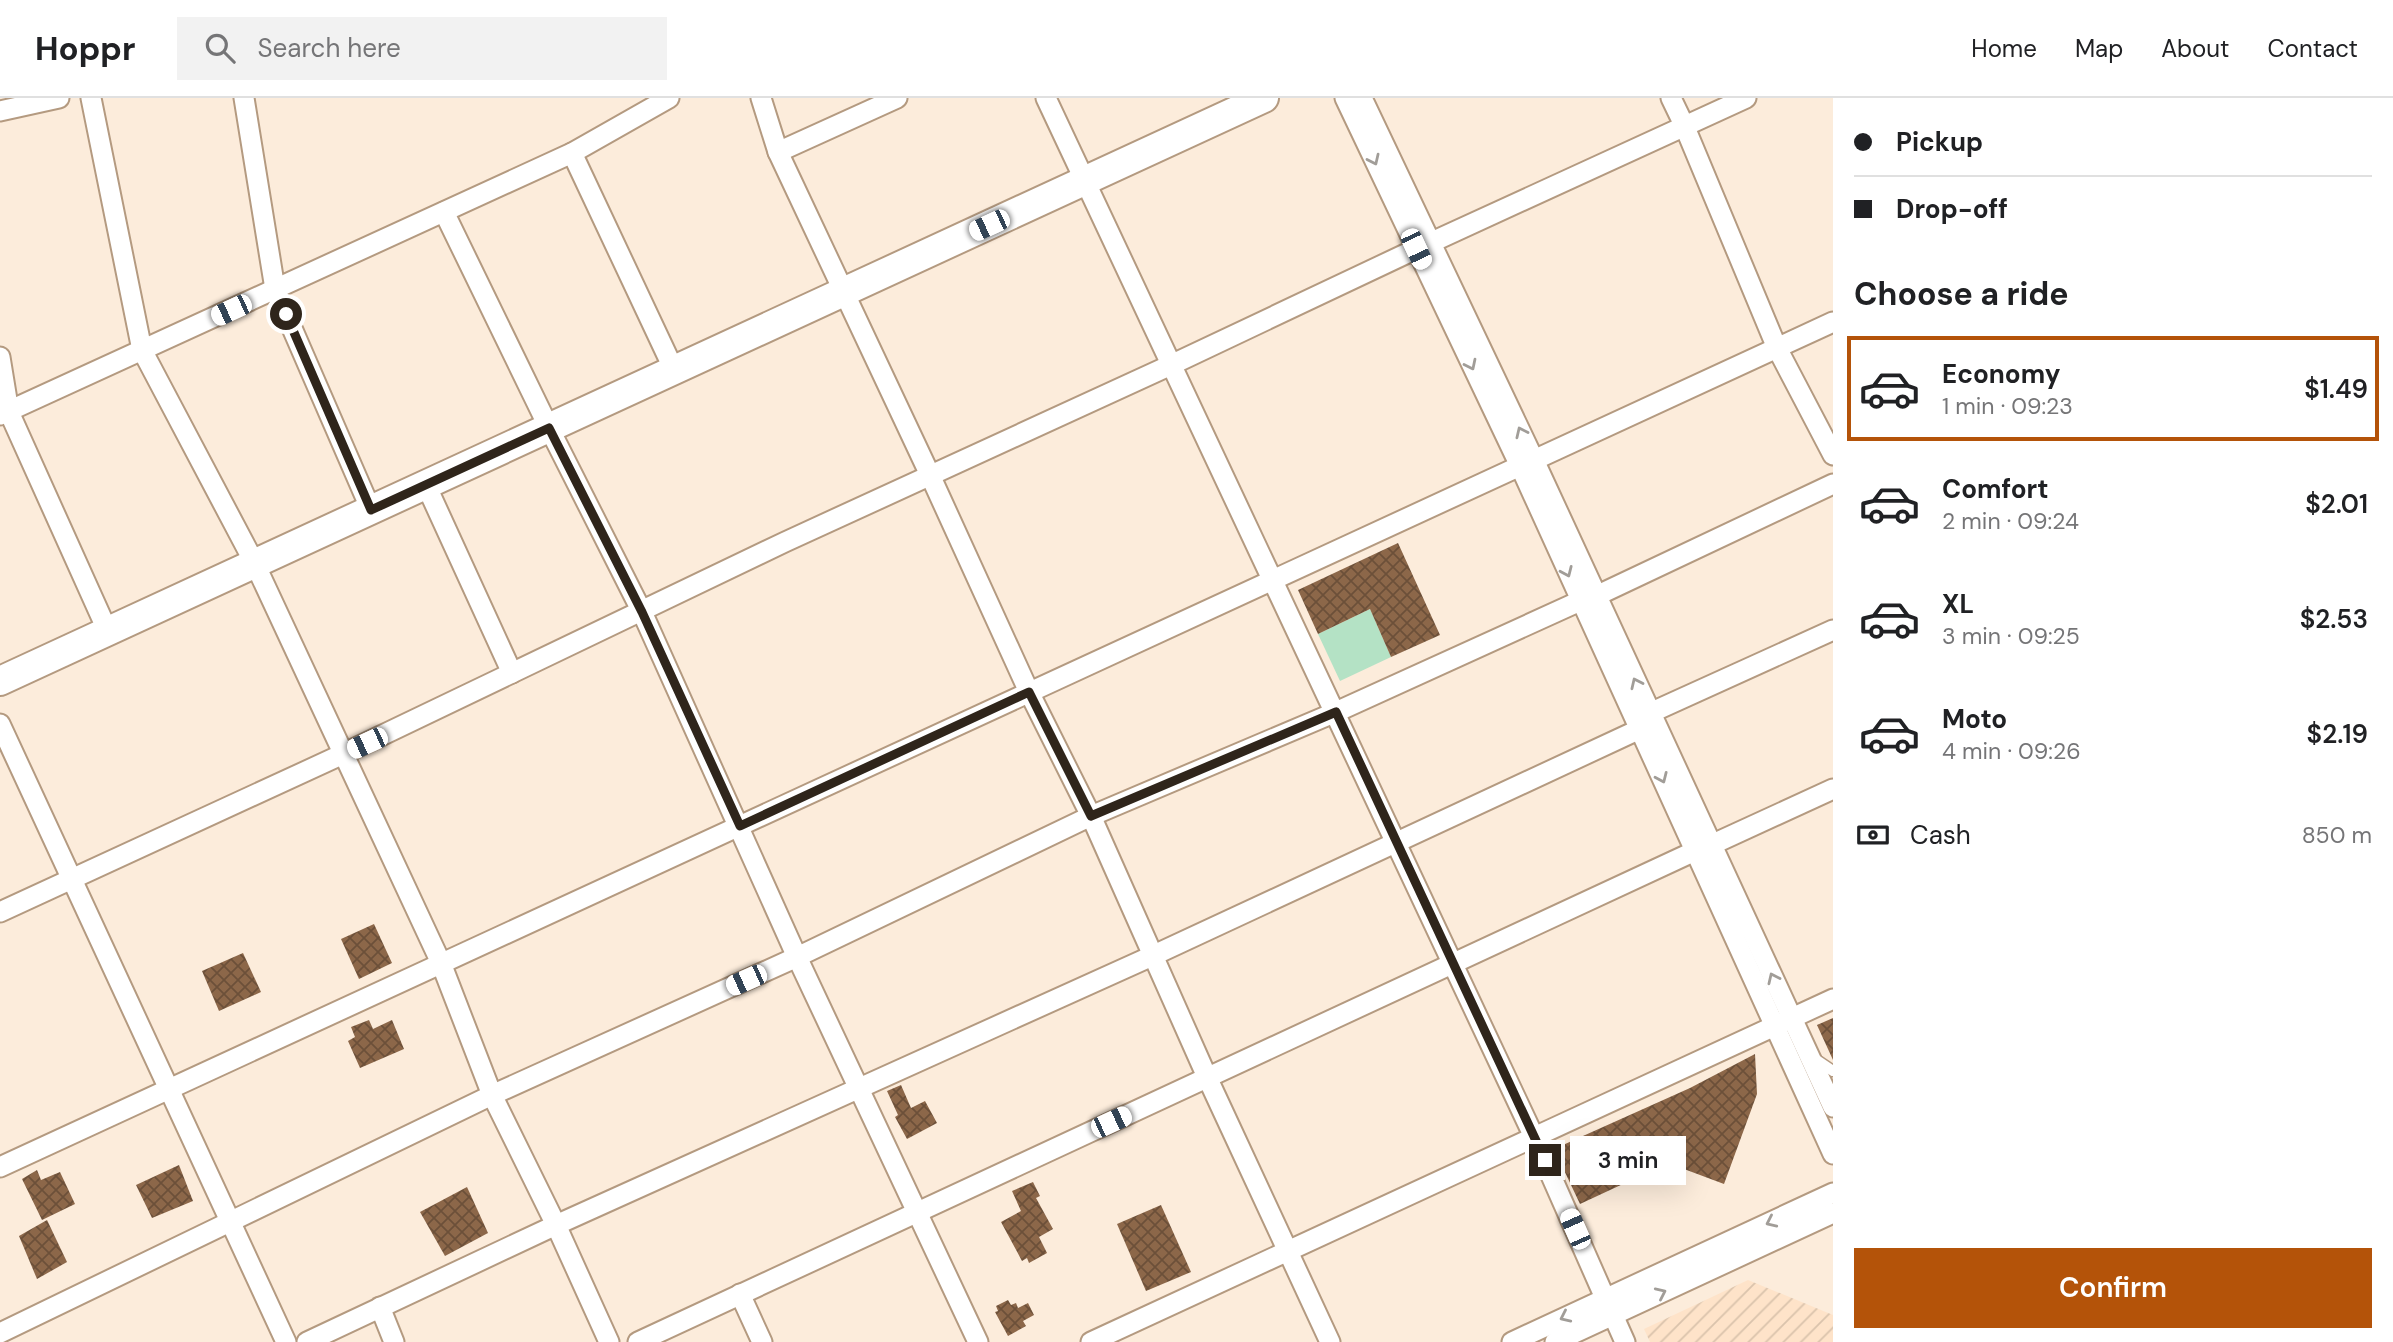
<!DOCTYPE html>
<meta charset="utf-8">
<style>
:root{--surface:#fff;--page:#f2f2f2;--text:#202124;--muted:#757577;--line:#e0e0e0;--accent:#b45309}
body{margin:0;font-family:"DM Sans",sans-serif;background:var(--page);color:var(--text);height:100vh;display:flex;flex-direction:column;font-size:26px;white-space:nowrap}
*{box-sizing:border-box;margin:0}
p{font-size:23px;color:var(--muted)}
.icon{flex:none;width:38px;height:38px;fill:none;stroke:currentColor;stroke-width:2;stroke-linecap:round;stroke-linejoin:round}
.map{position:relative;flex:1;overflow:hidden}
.drawer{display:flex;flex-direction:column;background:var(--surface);width:560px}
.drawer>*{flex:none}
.hud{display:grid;align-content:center;height:154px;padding:0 21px;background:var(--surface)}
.end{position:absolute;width:32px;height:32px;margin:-16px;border:9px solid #2f251b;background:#fff;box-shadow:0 0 0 4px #fff}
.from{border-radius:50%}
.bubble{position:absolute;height:49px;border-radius:0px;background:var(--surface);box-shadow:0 7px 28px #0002;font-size:23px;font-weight:600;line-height:49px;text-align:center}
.car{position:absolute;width:21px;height:42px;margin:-21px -10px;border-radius:9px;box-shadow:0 0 5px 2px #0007;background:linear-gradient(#fff 24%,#345 0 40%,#fff 0 76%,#345 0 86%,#fff 0)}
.hud b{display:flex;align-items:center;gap:24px;height:66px;font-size:26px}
.hud b+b{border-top:2px solid var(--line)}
.hud i{width:18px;height:18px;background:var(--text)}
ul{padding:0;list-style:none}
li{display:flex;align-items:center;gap:21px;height:105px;margin:0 14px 10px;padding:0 7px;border:4px solid transparent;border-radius:0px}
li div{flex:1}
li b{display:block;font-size:26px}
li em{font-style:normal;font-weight:600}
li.active{border-color:var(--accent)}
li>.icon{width:63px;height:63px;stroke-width:1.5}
h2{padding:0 21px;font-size:32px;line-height:84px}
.pay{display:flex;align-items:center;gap:18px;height:77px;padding:0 21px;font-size:26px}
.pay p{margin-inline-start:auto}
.primary-button{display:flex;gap:14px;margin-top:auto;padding:14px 21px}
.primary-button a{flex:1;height:80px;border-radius:0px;background:var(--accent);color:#fff;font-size:28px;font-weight:600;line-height:80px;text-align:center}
header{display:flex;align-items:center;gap:42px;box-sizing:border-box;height:98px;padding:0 35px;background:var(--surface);border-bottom:2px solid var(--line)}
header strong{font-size:33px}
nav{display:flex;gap:38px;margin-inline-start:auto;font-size:24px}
.search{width:490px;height:63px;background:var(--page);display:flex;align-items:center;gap:18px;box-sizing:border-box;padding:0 24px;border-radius:0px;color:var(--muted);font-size:26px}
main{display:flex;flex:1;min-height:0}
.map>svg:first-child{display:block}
.industrial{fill:url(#industrial-furrows)}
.green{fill:#b4e2c5}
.building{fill:url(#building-cross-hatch)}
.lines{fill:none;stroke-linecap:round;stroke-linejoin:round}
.lane-casing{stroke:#b49a80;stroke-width:13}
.street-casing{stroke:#b49a80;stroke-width:23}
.secondary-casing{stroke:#b49a80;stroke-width:32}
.lane{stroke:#fff;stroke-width:10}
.street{stroke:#fff;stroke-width:19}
.secondary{stroke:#fff;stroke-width:28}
.oneway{stroke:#a19d98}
.route{stroke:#2f251b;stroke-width:9}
</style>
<header>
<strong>Hoppr</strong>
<div class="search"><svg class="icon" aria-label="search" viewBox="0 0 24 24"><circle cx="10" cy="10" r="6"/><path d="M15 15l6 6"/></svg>Search here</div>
<nav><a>Home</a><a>Map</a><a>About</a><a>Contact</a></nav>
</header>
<main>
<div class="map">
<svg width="1833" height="1244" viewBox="0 0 1833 1244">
<defs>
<pattern id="industrial-furrows" width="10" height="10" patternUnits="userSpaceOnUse" patternTransform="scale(1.75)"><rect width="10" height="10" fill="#fee3c9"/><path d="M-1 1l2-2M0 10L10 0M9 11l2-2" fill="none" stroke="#dac3ac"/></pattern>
<pattern id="building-cross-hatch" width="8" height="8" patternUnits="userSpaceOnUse" patternTransform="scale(1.75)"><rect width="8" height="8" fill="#8c6749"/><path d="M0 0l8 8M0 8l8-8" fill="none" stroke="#6c5039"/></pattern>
</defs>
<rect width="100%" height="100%" fill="#fcecdb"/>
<polygon class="industrial" points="1748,1182 1833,1217 1833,1244 1650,1244 1644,1231"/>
<polygon class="green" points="1370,511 1391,559 1340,583 1318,536"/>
<g class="building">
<polygon points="1398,445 1440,537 1391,559 1370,511 1318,536 1298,492"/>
<polygon points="374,826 392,865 359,881 341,841"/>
<polygon points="243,855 261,894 219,913 202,873"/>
<polygon points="1833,920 1833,962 1817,927"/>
<polygon points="369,922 373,931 392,922 404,951 360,970 348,943 355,939 351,929"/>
<polygon points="1755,956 1757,996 1724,1086 1668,1065 1580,1106 1554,1051 1690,990"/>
<polygon points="901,987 911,1010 925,1003 937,1025 907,1041 895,1019 898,1017 887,993"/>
<polygon points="179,1067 193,1103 152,1120 136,1087"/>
<polygon points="37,1072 41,1082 60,1074 75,1106 42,1122 22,1081"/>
<polygon points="1033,1084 1040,1098 1036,1100 1053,1131 1039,1139 1047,1155 1029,1165 1027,1160 1022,1163 1001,1124 1021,1113 1012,1093"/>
<polygon points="467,1089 488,1135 445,1158 420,1114"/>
<polygon points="1161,1107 1191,1174 1146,1193 1117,1126"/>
<polygon points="47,1122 67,1164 37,1181 19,1138"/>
<polygon points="1008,1202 1011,1207 1016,1205 1018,1210 1028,1205 1034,1217 1023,1223 1026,1228 1008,1238 995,1214 998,1213 996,1208"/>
</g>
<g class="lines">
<defs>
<polyline id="lane" points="1815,961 1833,973"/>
<g id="street">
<polyline points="91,0 142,252 255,466 441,865 492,997 556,1127 609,1244"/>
<polyline points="244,0 275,191 371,412"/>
<polyline points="761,0 778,54 930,377 1029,594 1091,718 1207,979 1330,1244"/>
<polyline points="1046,0 1534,1039 1605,1200"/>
<polyline points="1345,0 1520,368 1833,1056"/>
<polyline points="1362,0 1534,362 1833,1009"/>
<polyline points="1671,0 1684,27 1777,250 1833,357"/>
<polyline points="0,13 59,0"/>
<polyline points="778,54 897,0"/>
<polyline points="572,55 674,272"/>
<polyline points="444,114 549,330 642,514 797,859 978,1244"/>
<polyline points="1432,144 1746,0"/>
<polyline points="0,259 9,314 108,534"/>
<polyline points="0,317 572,55 669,0"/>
<polyline points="1534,362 1833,224"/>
<polyline points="426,387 512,575"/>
<polyline points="1596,498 1833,386"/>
<polyline points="1650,615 1833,532"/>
<polyline points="0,626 286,1244"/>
<polyline points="1711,747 1833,691"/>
<polyline points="0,814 343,656 785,444 1173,266 1416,151"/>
<polyline points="0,1069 1520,368"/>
<polyline points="740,1196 762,1244"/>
<polyline points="380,1209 394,1244"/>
<polyline points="1613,1217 1625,1244"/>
<polyline points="0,1235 492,997 797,859 1091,718 1336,614 1580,503"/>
<polyline points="307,1244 556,1127 1152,858 1640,631"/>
<polyline points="638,1244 1695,753"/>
<polyline points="1091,1244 1833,901"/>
<polyline points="1512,1244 1833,1095"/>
<polyline points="1555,1244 1833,1115"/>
</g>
<polyline id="secondary" points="0,583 1264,0"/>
</defs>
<use href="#lane" class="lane-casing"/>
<use href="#street" class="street-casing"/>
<use href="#secondary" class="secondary-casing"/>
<use href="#lane" class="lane"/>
<use href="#street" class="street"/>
<use href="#secondary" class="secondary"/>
</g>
<defs><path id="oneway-chevron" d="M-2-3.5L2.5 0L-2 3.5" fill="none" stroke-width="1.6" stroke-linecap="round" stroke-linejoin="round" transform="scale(1.75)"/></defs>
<g class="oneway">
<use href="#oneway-chevron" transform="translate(1374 62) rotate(65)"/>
<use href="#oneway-chevron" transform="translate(1471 267) rotate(64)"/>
<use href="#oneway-chevron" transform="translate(1521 334) rotate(-115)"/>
<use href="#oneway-chevron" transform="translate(1567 474) rotate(66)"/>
<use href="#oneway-chevron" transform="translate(1636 585) rotate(-115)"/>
<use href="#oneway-chevron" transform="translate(1662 680) rotate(66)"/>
<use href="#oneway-chevron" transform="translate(1773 880) rotate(-115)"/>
<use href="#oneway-chevron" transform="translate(1771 1124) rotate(155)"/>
<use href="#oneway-chevron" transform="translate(1661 1195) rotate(-25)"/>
<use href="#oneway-chevron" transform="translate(1565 1219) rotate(155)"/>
</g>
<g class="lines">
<polyline class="route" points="286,216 371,412 549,330 642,514 740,728 1029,594 1091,718 1336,614 1545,1062"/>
</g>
</svg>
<i class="end from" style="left:286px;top:216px"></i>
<i class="end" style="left:1545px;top:1062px"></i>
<div class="bubble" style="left:1570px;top:1038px;width:116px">3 min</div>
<i class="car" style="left:989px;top:127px;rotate:245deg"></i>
<i class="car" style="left:1416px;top:151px;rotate:155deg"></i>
<i class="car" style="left:231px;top:212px;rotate:245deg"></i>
<i class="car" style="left:367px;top:645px;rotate:245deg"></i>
<i class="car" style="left:746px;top:882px;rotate:246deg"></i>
<i class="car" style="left:1111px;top:1024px;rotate:65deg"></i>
<i class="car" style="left:1575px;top:1131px;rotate:336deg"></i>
</div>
<section class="drawer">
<div class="hud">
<b><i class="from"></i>Pickup</b>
<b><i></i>Drop-off</b>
</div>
<h2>Choose a ride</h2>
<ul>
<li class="active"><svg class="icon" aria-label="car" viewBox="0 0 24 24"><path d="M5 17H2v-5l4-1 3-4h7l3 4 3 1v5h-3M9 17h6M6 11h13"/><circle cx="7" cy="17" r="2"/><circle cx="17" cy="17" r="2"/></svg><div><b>Economy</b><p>1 min · 09:23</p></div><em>$1.49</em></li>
<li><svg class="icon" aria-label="car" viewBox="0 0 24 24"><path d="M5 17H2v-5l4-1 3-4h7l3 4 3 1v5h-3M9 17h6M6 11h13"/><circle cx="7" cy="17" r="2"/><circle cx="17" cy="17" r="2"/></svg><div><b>Comfort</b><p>2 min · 09:24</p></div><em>$2.01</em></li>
<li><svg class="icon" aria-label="car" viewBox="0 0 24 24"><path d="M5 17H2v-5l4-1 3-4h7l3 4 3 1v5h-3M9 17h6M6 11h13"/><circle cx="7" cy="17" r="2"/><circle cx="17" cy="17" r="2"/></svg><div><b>XL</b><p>3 min · 09:25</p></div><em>$2.53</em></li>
<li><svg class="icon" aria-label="car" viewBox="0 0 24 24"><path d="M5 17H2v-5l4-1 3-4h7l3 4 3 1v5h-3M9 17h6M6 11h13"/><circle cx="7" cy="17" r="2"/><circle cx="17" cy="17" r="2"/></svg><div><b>Moto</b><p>4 min · 09:26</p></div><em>$2.19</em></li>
</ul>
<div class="pay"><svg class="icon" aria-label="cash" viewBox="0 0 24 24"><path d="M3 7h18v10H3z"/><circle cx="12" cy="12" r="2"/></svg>Cash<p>850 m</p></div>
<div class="primary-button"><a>Confirm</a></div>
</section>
</main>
